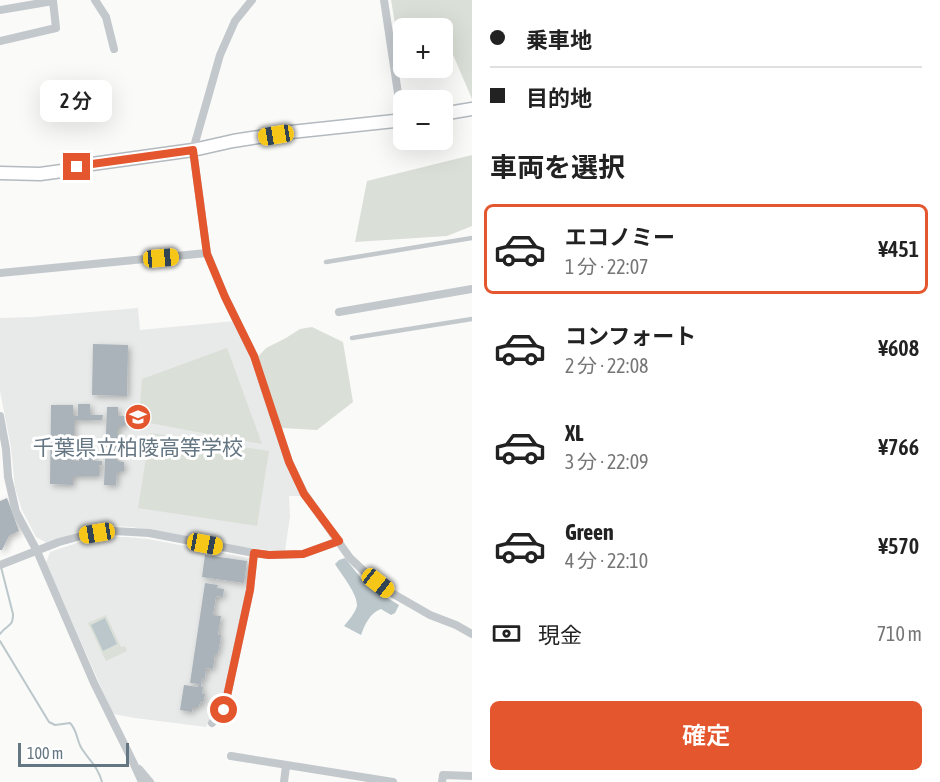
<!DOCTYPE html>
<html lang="ja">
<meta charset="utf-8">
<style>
:root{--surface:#fff;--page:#f2f2f2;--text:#222;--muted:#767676;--line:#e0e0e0;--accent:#e4572e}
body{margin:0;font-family:"Asap Condensed","Noto Sans JP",sans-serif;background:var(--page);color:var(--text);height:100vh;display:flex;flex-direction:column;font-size:22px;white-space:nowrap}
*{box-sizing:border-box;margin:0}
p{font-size:20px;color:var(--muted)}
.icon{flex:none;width:33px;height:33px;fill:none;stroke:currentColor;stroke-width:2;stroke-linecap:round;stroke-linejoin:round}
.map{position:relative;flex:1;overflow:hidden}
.details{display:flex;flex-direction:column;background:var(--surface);width:468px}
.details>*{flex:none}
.hud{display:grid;align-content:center;height:132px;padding:0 18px;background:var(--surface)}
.tools{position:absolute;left:393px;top:18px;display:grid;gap:12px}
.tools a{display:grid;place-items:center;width:60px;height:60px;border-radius:9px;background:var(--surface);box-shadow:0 6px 24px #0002;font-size:30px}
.scale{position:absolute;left:18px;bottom:15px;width:111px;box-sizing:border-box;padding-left:6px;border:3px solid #657683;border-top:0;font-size:16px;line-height:21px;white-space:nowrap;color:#657683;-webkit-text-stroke:4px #fff;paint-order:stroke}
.end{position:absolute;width:27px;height:27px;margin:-14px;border:8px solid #e4572e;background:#fff;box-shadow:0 0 0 3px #fff}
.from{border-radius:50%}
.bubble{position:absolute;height:42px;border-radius:9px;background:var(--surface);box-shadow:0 6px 24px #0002;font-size:20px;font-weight:600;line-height:42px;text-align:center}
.car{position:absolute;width:18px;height:36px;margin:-18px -9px;border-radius:8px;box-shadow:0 0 4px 2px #0007;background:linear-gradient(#f5c518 24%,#345 0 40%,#f5c518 0 76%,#345 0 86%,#f5c518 0)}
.hud b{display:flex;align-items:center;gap:21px;height:57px;font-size:22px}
.hud b+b{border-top:2px solid var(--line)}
.hud i{width:15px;height:15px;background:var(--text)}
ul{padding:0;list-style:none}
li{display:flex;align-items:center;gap:18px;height:90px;margin:0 12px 9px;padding:0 6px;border:3px solid transparent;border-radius:9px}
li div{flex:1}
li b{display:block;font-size:22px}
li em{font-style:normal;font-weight:600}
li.selected{border-color:var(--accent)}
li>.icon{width:54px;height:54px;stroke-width:1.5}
h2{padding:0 18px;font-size:27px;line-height:72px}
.pay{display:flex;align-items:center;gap:15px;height:66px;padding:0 18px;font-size:22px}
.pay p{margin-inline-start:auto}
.button{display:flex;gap:12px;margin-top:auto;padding:12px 18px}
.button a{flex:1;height:69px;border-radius:9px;background:var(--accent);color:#fff;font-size:24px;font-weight:600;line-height:69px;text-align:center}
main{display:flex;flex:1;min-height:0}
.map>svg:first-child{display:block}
.built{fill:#e8e9e9}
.green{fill:#dadfd7}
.water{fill:#bbc7cb}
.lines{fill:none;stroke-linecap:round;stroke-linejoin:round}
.stream{stroke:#bbc7cb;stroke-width:2}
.building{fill:#aab3b9;filter:url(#shadow)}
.secondary-casing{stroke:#b3babf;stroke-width:15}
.lane{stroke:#c3c8cc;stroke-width:4.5}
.street{stroke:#c3c8cc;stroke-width:8}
.secondary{stroke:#fff;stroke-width:12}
.route{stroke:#e4572e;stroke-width:8}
.labels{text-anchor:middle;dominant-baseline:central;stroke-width:6;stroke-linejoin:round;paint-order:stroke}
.poi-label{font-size:21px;fill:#657683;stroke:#fff}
</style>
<main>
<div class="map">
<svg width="472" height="782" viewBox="0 0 472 782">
<defs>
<filter id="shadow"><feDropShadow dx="2.5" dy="2.5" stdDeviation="3" flood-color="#0004"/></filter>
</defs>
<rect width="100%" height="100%" fill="#fafaf8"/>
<g class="built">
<polygon points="138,308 140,330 235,321 248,353 292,476 302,496 289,496 290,516 285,552 249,548 132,527 108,526 81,531 47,543 36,537 22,510 15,488 11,447 0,391 0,318 32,317"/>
<polygon points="107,537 126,537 148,539 249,558 247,587 223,707 216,715 213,714 206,727 135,718 113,714 46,563 50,552 92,538"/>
</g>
<g class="green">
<polygon points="391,0 472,0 472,99 448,43 443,43 442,28 404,28 403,41 398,41"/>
<polygon points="472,155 472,226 447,236 355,242 367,181"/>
<polygon points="312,327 343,342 353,402 317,430 282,428 256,359 266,348 286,338 300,329"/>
<polygon points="227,348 262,444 139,421 142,379"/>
<polygon points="150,433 269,451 257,526 138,508"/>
<polygon points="106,615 121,647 125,646 127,651 106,661 88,623"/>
</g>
<g class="water">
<path d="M345,558l19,24 12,9 23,14 -4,8 -4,2 -10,-6c-11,4 -16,15 -20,26l-17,-9c5,-6 11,-13 13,-20 1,-12 -16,-32 -22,-42l4,-4z"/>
<polygon points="105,618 117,644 103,651 91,625"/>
</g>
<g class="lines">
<g class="stream">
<path d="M0,634c7,-10 13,-6 13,-20l-12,-47"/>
<path d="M0,641l49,81 6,3 15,-2c8,8 6,17 12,26 8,12 16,18 20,33"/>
</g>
</g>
<g class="building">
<polygon points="93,344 128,345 127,396 92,395"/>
<polygon points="78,404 90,404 90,415 103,415 102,420 74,420 74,461 79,461 79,450 94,450 93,461 102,461 102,465 99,465 99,476 73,476 73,485 50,484 51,405 73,405 73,415 78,416"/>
<polygon points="107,407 118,407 118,416 125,416 125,426 118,426 117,461 124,462 124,471 117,471 116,485 104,485"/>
<polygon points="7,498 19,531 9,536 2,550 0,550 0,501"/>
<polygon points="205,555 247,561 244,583 202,577"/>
<polygon points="205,583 218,585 217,588 224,589 223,597 216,596 213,615 221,616 218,635 221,635 218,653 215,653 213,669 206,668 205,679 202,678 201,687 203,687 202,694 205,694 203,703 200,702 199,707 193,707 192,712 180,710 184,685 198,687 199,684 190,683"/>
</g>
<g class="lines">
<defs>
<g id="secondary">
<polyline points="442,114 472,109"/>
<polyline points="0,173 40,174 62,171 92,164 193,150 233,141 291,132 404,120"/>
</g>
</defs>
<use href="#secondary" class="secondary-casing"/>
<g class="lane">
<polyline points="326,262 472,238"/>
<polyline points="352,338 472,319"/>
</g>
<g class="street">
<polyline points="95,0 106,17 114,49"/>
<polyline points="252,0 235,21 220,55 193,150 207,253 225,297 254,356 289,462 304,493 350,558 367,574 390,592 430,615 456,625 472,634"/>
<polyline points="384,0 402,120"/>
<polyline points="0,10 53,1 56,28 0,41"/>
<polyline points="0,273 207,253"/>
<polyline points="339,312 472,289"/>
<polyline points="0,416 6,449 8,477 16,512 37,551 94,683 133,762 142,782"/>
<polyline points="0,565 59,542 81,536 114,531 149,533 254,553 269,555 303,554 339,541"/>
<polyline points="212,723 224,710 250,590 254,553"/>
<polyline points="231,756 393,782"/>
<polyline points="139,769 150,782"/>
<polyline points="284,782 286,766"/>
<polyline points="442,782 443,775 472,776"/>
</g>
<use href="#secondary" class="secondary"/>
</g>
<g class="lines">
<polyline class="route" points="77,167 92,164 193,150 207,254 225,297 254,356 289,462 304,494 339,541 303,554 269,555 254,553 250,590 224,710"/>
</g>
<defs>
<symbol id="school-disc" viewBox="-11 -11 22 22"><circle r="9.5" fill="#e4572e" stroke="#fff"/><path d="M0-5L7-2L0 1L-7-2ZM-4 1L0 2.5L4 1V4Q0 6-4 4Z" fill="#fff"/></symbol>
</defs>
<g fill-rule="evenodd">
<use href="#school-disc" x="123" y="402" width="30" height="30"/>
</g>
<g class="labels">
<g class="poi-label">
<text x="138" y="447">千葉県立柏陵高等学校</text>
</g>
</g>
</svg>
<div class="tools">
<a>+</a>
<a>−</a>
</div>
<div class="scale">100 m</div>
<i class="end from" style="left:224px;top:710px"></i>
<i class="end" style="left:77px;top:167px"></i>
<div class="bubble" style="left:40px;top:80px;width:72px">2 分</div>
<i class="car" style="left:276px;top:135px;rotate:261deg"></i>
<i class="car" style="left:161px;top:258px;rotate:85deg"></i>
<i class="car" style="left:97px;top:533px;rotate:261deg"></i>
<i class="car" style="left:205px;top:544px;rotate:101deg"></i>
<i class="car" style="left:378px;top:583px;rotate:128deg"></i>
</div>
<section class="details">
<div class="hud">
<b><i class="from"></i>乗車地</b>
<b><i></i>目的地</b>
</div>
<h2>車両を選択</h2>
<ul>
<li class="selected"><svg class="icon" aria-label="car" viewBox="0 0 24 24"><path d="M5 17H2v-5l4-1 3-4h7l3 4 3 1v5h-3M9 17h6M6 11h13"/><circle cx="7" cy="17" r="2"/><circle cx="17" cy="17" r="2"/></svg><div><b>エコノミー</b><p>1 分 · 22:07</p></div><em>¥451</em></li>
<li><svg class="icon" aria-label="car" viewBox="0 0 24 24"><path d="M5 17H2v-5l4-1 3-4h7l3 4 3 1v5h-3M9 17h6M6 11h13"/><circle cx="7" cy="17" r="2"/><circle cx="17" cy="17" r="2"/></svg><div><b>コンフォート</b><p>2 分 · 22:08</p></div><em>¥608</em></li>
<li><svg class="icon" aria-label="car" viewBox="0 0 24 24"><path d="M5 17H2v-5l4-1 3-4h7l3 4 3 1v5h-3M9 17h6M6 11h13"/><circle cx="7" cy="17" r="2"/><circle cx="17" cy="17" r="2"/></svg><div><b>XL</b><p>3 分 · 22:09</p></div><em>¥766</em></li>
<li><svg class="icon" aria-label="car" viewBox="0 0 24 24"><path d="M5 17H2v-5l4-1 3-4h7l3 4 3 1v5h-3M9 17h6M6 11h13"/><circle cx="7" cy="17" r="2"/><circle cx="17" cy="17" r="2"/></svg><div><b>Green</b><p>4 分 · 22:10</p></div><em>¥570</em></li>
</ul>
<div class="pay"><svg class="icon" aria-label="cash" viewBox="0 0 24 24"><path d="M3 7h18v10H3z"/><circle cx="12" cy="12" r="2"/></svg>現金<p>710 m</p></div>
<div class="button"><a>確定</a></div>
</section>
</main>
